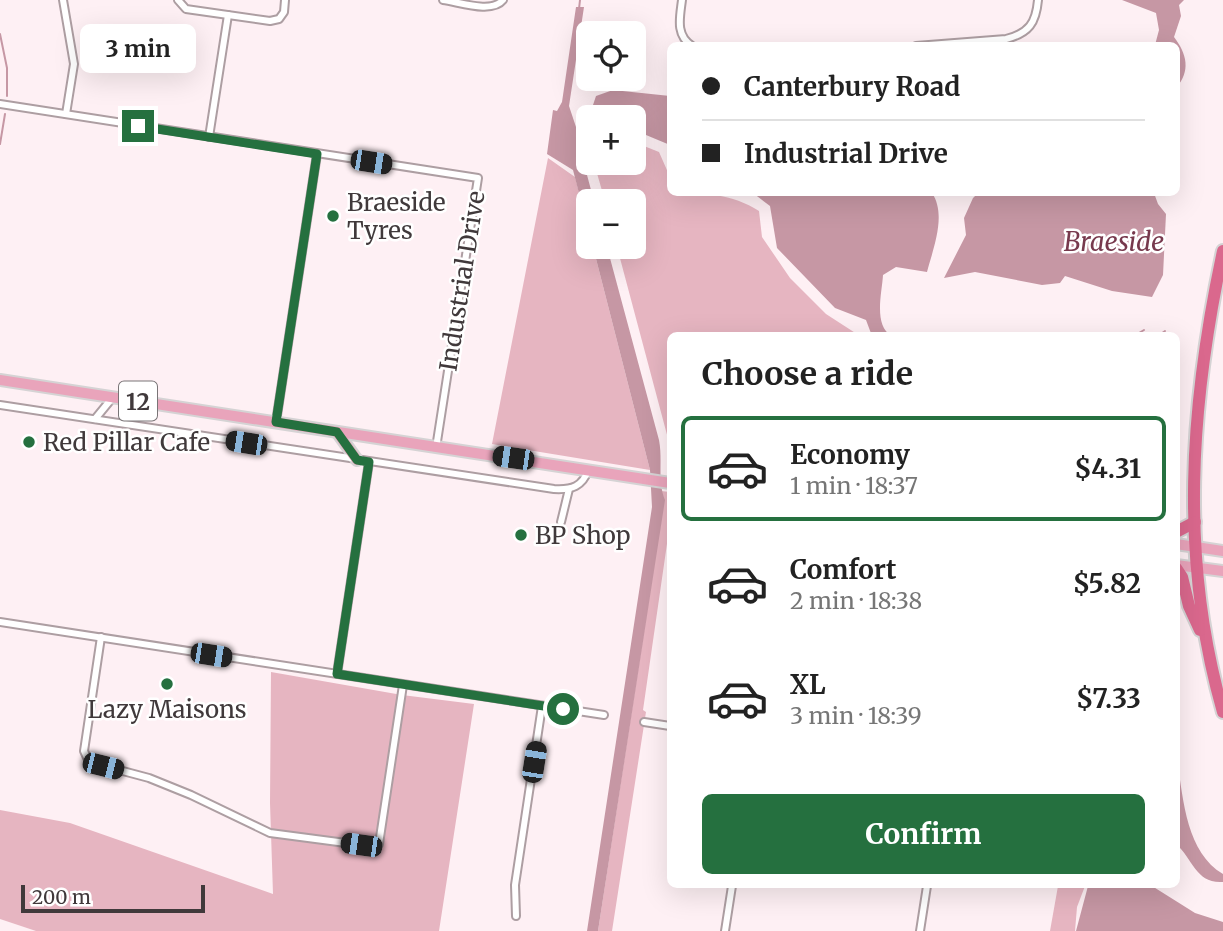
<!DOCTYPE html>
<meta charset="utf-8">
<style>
:root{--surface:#fff;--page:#f6f6f6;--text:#222;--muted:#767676;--line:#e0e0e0;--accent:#25703f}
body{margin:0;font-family:Merriweather,serif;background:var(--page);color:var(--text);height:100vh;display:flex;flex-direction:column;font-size:26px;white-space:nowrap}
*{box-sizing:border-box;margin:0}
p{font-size:23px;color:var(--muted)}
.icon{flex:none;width:38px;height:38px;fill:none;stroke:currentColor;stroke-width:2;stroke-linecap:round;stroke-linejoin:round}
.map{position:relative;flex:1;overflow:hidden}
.panel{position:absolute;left:667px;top:332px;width:513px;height:556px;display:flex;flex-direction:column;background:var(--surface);border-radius:10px;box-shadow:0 7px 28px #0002}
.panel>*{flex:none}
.top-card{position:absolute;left:667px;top:42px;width:513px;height:154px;border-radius:10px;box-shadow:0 7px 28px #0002;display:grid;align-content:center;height:154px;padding:0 35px;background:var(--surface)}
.buttons{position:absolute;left:576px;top:21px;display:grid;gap:14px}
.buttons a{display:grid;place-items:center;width:70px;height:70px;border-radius:10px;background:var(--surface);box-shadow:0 7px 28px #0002;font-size:35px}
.scale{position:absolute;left:21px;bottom:18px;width:184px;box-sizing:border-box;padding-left:7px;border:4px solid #40393b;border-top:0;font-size:19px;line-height:24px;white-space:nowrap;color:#40393b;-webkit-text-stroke:5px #fff;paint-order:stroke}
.end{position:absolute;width:32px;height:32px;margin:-16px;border:9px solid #25703f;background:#fff;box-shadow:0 0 0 4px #fff}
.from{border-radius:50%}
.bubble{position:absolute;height:49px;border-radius:10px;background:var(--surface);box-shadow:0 7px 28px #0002;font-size:23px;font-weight:700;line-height:49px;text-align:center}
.car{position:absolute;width:21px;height:42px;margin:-21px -10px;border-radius:9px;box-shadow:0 0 5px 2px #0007;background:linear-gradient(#222 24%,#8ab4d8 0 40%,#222 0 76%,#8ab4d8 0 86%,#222 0)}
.top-card b{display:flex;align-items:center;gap:24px;height:66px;font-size:26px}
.top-card b+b{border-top:2px solid var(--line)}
.top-card i{width:18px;height:18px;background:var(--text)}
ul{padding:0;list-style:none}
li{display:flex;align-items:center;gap:21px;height:105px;margin:0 14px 10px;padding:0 21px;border:4px solid transparent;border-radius:10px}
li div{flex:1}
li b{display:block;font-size:26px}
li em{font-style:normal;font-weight:700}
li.selected{border-color:var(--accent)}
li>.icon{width:63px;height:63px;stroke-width:1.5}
h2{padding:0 35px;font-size:32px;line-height:84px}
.button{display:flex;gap:14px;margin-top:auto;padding:14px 35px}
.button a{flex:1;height:80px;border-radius:10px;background:var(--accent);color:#fff;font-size:28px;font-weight:700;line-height:80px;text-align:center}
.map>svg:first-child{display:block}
.green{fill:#e6b5c1}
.water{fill:#c697a4}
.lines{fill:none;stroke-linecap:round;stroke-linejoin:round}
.stream{stroke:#c697a4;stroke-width:2}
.street-casing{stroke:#ad9ea2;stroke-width:10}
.primary-casing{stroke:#d5d3d4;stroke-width:14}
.highway-casing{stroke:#d5d3d4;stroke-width:16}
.street{stroke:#fff;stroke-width:6}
.primary{stroke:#e9a4bb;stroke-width:10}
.highway{stroke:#da688d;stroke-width:12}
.route{stroke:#25703f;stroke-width:9}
.poi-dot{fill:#25703f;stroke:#fff;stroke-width:2.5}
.labels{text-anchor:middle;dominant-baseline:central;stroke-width:5;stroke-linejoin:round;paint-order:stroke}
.shield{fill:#fff;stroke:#797476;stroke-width:2}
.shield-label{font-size:23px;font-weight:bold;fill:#40393b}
.poi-label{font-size:24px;fill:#40393b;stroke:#fff;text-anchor:start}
.street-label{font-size:24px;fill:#40393b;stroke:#fff}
.water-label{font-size:26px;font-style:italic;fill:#77394d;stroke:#fff}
</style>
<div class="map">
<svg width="1223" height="931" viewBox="0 0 1223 931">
<rect width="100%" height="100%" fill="#fef0f4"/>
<g class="green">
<path d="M634,142l25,10 11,25v15c31,0 63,2 89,19l3,26 28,41 36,36 34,22h-190v110l-53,-199h17v-46h-29l-11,-38h40z"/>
<polygon points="548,158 575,177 588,228 588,247 593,247 650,470 492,444"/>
<polygon points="661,491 670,492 670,523 643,710 646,712 612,931 598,931 664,501"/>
<polygon points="271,672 402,695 474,704 439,931 36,931 0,919 0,810 70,823 273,894 270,803"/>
<polygon points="1058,886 1085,886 1077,907 1075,931 1050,931"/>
</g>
<g class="water">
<path d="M1122,0h62l-5,5 2,11 -7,21c13,17 17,34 2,51v-42l-21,-1 4,-15 -3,-17z"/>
<polygon points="576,7 584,7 569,106 586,157 587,175 594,201 588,201 588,228 573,170 547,154 553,110 557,111 562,102"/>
<polygon points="613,90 670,96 670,145 634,130 634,117 595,117 592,108 596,96"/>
<polygon points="979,192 1154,193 1158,204 1166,214 1163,275 1152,297 1112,291 1065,276 1060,283 1042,285 975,272 944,278 966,235 964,218 973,198"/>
<path d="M753,193h179c15,22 1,56 -5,79l-31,-5 -13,8c-1,18 -10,51 9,61h-20l-6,-16 -31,-12 -58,-60 -7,-42z"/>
<path d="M593,247h14l52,193c4,21 -2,40 6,60l-67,431h-11l65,-424 -2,-37z"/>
<path d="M1176,753c7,40 8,98 47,121v8c-27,2 -30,-23 -47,-38z"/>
<polygon points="1088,886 1152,886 1195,913 1223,922 1223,931 1076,931"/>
</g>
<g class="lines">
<g class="stream">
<polyline points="579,9 580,0"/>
<polyline points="0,34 7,68 7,96"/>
<polyline points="0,144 5,114"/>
<polyline points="1134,336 1144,330"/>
<polyline points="1158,336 1165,331"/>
</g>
<defs>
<g id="street">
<polyline points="63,0 74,64 66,114"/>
<polyline points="178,0 186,9 270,21 279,19 284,12 285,0"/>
<path d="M443,0c16,2 49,14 60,0"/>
<path d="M682,0c-2,17 -7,35 10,46"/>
<path d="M916,46l90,-7c23,-6 30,-16 32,-39"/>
<polyline points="0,104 478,178 436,448"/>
<polyline points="209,137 228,15"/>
<path d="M0,405l554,84c18,1 28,-2 35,-20"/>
<polyline points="95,419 113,397"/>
<polyline points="276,422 317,154"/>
<polyline points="561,522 569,489"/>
<polyline points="0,622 604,715"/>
<polyline points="101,637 84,751 89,762 149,778 191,795 270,833 361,845 379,844 403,685"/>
<polyline points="337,674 369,462"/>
<polyline points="644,722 670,726"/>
<polyline points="516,916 515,885 542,706"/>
<polyline points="725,931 732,886"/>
<polyline points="920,931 927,886"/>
</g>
<g id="primary">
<polyline points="0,380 670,483"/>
<polyline points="337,432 357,460"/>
<polyline points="1176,544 1223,551"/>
<polyline points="1176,565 1223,571"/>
</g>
<g id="highway">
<path d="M1223,251c-33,154 -44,308 0,461"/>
<polyline points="1176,532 1195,522"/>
<polyline points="1176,568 1182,577 1189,606 1200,630"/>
</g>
</defs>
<use href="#street" class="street-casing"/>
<use href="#primary" class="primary-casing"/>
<use href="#highway" class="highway-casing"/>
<use href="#street" class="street"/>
<use href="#primary" class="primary"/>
<use href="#highway" class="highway"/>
</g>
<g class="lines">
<polyline class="route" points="138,126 317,154 276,422 337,432 357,460 369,462 337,674 563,709"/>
</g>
<g class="poi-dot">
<circle cx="333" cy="216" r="7"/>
<circle cx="29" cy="442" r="7"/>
<circle cx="521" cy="535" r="7"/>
<circle cx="167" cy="684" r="7"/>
</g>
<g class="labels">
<rect class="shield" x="119" y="381.5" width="38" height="39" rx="5"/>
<g class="shield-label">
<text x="138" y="401">12</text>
</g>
<g class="poi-label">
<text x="347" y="202">Braeside<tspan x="347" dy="28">Tyres</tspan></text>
<text x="43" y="442">Red Pillar Cafe</text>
<text x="535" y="535">BP Shop</text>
<text x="167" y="709" text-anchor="middle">Lazy Maisons</text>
</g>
<g class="street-label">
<text transform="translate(462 281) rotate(-81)">Industrial Drive</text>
</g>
<g class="water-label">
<text x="1114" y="241">Braeside</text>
</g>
</g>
</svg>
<div class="buttons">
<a><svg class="icon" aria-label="locate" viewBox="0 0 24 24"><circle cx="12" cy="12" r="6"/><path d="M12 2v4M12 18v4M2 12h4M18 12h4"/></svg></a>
<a>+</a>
<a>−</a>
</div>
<div class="scale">200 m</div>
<i class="end from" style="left:563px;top:709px"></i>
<i class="end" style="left:138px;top:126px"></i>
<div class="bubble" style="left:80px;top:24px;width:116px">3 min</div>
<i class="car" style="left:371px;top:162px;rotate:99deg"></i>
<i class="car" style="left:246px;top:443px;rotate:279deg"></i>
<i class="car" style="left:513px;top:458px;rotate:278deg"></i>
<i class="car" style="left:211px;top:655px;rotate:99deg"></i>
<i class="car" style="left:534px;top:762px;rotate:9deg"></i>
<i class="car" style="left:103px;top:766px;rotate:104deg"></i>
<i class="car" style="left:361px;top:845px;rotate:278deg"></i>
<div class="top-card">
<b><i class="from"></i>Canterbury Road</b>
<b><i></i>Industrial Drive</b>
</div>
<section class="panel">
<h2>Choose a ride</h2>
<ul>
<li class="selected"><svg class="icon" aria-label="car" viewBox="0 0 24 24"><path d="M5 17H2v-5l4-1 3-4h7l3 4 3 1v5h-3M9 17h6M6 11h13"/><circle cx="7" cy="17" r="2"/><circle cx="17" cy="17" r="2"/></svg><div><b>Economy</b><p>1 min · 18:37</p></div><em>$4.31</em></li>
<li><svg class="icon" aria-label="car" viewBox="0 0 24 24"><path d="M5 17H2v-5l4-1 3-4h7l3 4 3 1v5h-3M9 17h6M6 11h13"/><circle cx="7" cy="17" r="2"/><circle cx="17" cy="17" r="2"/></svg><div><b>Comfort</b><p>2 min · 18:38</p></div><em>$5.82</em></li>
<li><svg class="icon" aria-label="car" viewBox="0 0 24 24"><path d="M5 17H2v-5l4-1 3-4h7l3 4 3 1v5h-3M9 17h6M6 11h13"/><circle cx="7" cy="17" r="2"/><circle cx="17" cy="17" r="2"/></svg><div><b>XL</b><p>3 min · 18:39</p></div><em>$7.33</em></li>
</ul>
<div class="button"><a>Confirm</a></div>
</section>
</div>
